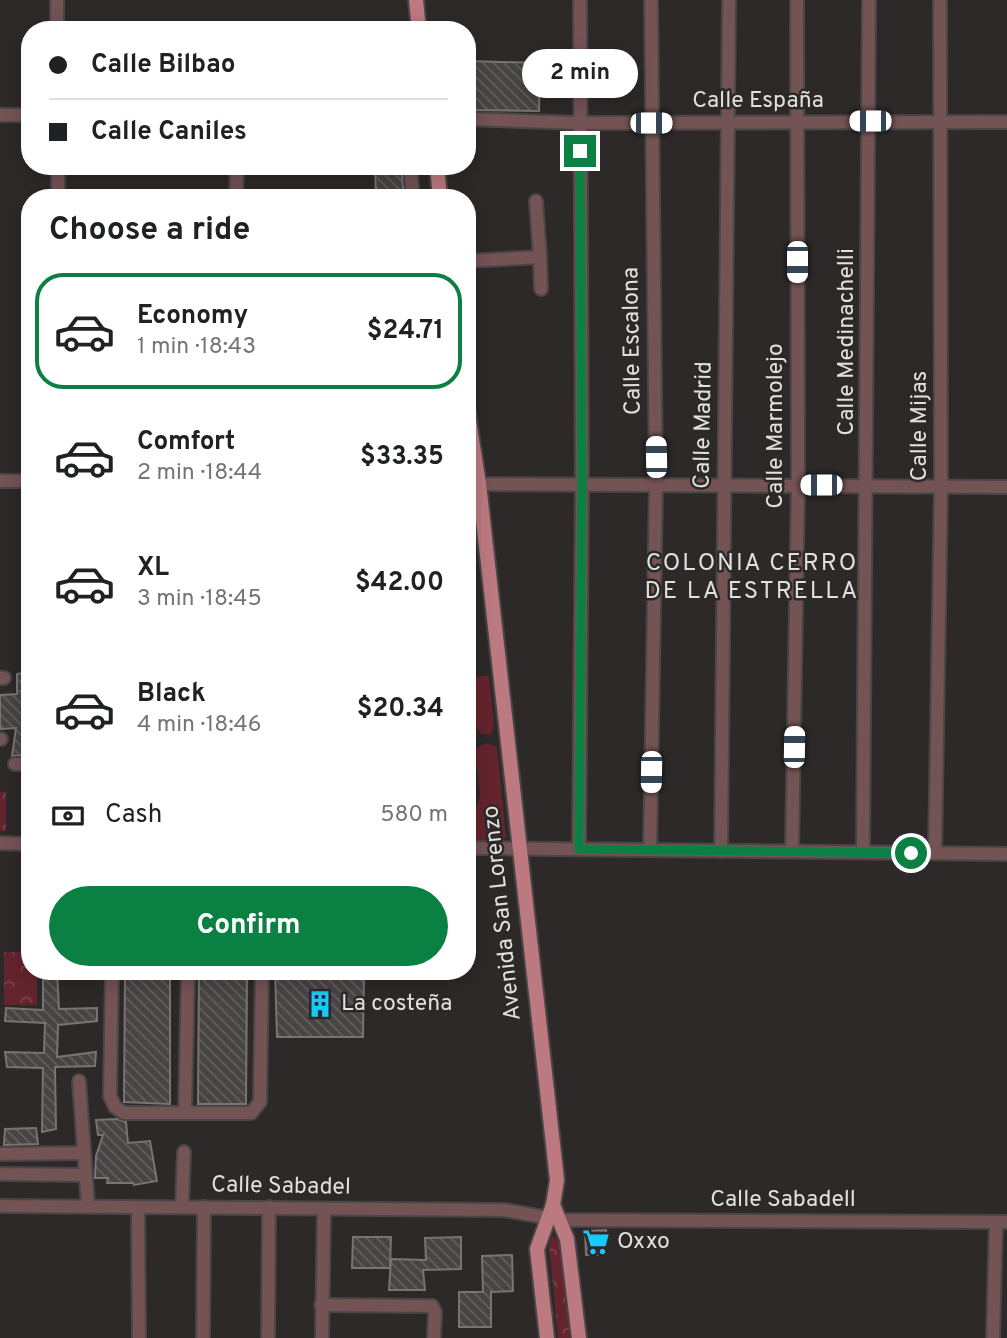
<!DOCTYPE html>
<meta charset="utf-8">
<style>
:root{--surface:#fff;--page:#f6f6f6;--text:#202124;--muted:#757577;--line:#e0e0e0;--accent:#0b8043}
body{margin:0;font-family:Overpass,sans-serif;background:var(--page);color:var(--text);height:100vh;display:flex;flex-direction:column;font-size:26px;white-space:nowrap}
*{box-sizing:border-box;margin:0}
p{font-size:23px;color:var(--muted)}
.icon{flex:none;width:38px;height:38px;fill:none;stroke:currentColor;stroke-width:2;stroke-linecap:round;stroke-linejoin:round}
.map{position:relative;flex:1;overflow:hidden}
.drawer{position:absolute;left:21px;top:189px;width:455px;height:791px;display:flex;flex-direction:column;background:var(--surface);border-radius:28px;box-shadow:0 4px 18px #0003}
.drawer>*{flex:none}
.banner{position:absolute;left:21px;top:21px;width:455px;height:154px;border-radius:28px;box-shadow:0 4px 18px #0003;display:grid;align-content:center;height:154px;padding:0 28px;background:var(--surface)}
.end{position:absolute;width:32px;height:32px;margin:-16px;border:9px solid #0b8043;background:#fff;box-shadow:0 0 0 4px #fff}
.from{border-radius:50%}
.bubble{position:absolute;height:49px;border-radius:24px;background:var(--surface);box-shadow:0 4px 18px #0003;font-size:23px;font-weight:700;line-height:49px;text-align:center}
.car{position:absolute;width:21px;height:42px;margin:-21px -10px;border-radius:9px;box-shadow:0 0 5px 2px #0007;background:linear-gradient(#fff 24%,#345 0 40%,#fff 0 76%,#345 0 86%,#fff 0)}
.banner b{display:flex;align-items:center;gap:24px;height:66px;font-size:26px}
.banner b+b{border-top:2px solid var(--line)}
.banner i{width:18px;height:18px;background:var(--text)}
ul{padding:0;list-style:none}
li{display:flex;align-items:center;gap:21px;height:116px;margin:0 14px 10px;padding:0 14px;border:4px solid transparent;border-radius:28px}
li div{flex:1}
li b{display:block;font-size:26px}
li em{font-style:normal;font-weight:700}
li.selected{border-color:var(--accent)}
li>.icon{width:63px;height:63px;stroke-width:1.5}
h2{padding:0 28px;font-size:32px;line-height:84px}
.pay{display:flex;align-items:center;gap:18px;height:77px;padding:0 28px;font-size:26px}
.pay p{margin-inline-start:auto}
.button{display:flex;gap:14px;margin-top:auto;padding:14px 28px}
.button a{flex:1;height:80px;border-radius:42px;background:var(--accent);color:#fff;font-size:28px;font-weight:700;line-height:80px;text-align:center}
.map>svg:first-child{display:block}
.green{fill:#64242d}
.park{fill:url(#park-crowns)}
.building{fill:url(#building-back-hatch);stroke:#797474;stroke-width:2}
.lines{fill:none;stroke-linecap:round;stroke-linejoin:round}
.minor-casing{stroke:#4a4646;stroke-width:16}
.major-casing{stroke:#4a4646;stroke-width:18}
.minor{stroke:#745355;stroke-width:12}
.major{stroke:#bc7a80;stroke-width:14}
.route{stroke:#0b8043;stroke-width:9}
.labels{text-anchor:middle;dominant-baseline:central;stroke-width:5;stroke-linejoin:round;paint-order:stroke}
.street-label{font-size:23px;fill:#e2dfdf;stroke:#2d2929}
.poi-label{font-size:23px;fill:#e2dfdf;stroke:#2d2929;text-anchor:start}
.neighbourhood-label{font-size:24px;letter-spacing:2px;fill:#e2dfdf;stroke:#2d2929}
</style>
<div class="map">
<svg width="1007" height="1338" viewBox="0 0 1007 1338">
<defs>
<pattern id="park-crowns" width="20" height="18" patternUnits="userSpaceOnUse" patternTransform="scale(1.75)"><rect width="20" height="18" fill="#64242d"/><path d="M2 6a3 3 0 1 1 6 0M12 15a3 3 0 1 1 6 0" fill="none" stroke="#7a434b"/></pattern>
<pattern id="building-back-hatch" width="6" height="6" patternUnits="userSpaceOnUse" patternTransform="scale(1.75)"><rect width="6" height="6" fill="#484444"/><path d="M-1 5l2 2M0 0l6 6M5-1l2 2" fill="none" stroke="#625f5f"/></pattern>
</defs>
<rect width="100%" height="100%" fill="#2d2929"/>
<g class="green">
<polygon points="489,676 494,724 491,734 481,734 474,724 469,677"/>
<polygon points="485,743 497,747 506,837 503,842 467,842 467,809 477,807 480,796 475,749"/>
</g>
<g class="park">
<rect x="0" y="792" width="6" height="39"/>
<polygon points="4,952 30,952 30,971 37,971 37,1005 4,1005"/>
<polygon points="552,1235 559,1242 571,1338 558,1338 549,1245"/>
</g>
<g class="building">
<polygon points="467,61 540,63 539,111 467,110"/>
<polygon points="401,166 404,198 376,198 375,167"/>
<polygon points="30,672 30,755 12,756 16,728 0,729 0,695 17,694 17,674"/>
<polygon points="43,971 57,971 59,1009 97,1008 97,1021 58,1025 57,1057 96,1052 95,1066 55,1067 56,1129 42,1132 43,1068 7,1067 5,1052 44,1053 45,1023 5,1021 6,1008 43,1010"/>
<polygon points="125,971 170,971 170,1104 124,1102"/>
<polygon points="199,971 247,971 246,1104 198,1104"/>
<polygon points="275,971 364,971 363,1037 277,1037"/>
<polygon points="117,1119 126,1122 128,1143 150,1141 157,1181 134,1185 133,1183 107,1183 108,1178 95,1178 96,1156 103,1135 98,1135 96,1120"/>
<polygon points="36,1128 38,1144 4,1145 5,1129"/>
<polygon points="606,1230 606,1254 586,1255 585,1231"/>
<polygon points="353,1237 391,1237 390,1268 352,1268"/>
<polygon points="461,1237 461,1269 423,1270 425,1290 389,1290 391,1259 426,1260 425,1238"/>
<polygon points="512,1255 513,1291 491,1292 491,1327 459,1327 459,1292 483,1292 482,1256"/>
</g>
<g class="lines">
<defs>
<g id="minor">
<polyline points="57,0 57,30"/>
<polyline points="0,115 30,115"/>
<polyline points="467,119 580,123 1007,122"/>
<polyline points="410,166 413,198"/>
<polyline points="58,198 58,166"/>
<polyline points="236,198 237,166"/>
<polyline points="540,257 541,289"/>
<polyline points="467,261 540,257 536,201"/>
<polyline points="0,481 30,481"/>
<polyline points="467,484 1007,487"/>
<polyline points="0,678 4,678"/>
<polyline points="0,739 1,739"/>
<polyline points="15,764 30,764"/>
<polyline points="0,843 30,844"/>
<polyline points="467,848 1007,854"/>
<polyline points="579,849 582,484 580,0"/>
<polyline points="650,850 656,485 651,0"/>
<polyline points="721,851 729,0"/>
<polyline points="792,851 798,485 797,0"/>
<polyline points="863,852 869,0"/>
<polyline points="935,853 941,486 940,0"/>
<polyline points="112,971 110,1096 115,1107 124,1113 251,1113 260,1102 262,971"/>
<polyline points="79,1081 88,1206"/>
<polyline points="185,1111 188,971"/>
<polyline points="0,1154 83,1153"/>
<polyline points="0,1174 85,1175"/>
<polyline points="0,1206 504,1210 560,1220 1007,1222"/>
<polyline points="138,1207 139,1338"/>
<polyline points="182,1207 184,1152"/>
<polyline points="321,1305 432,1306 435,1312 434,1338"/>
<polyline points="203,1338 204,1207"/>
<polyline points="268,1338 269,1207"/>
<polyline points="322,1338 324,1209"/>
<polyline points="993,1338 996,1222"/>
</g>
<g id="major">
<polyline points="416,0 419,30"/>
<polyline points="437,166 440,198"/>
<polyline points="467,407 479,484 557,1180 553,1205 537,1249 547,1338"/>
<polyline points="553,1205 567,1239 579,1338"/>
</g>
</defs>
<use href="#minor" class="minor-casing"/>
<use href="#major" class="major-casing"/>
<use href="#minor" class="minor"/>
<use href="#major" class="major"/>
</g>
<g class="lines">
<polyline class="route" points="580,151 582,484 579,849 911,853"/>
</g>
<defs>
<symbol id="building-bare" viewBox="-9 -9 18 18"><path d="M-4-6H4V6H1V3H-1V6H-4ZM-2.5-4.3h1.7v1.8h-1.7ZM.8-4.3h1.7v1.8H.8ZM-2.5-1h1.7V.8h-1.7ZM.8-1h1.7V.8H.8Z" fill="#16cafb" stroke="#2d2929" stroke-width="2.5" paint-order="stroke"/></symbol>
<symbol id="supermarket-bare" viewBox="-9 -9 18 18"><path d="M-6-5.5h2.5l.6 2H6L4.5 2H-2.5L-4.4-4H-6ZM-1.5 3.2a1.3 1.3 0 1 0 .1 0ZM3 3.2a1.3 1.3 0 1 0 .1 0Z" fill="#16cafb" stroke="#2d2929" stroke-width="2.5" paint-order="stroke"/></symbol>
</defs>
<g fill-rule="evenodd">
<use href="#building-bare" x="301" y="985" width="38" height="38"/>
<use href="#supermarket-bare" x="577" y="1223" width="38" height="38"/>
</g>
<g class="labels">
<g class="street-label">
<text x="758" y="101">Calle España</text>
<text transform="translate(633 341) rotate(-91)">Calle Escalona</text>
<text transform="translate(847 342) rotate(-90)">Calle Medinachelli</text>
<text transform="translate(704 425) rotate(-89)">Calle Madrid</text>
<text transform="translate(776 426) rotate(-90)">Calle Marmolejo</text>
<text transform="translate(920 426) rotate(-90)">Calle Mijas</text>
<text transform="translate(503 913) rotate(-96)">Avenida San Lorenzo</text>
<text transform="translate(281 1187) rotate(1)">Calle Sabadel</text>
<text x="783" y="1200">Calle Sabadell</text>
</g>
<g class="poi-label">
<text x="341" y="1004">La costeña</text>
<text x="617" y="1242">Oxxo</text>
</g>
<g class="neighbourhood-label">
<text x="752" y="564">COLONIA CERRO<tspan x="752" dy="28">DE LA ESTRELLA</tspan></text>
</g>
</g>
</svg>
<i class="end from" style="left:911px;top:853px"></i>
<i class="end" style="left:580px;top:151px"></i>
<div class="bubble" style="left:522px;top:49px;width:116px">2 min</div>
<i class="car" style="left:870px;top:121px;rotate:270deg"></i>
<i class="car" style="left:651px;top:123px;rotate:90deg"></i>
<i class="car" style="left:797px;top:262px;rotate:180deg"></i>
<i class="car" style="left:656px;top:457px;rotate:359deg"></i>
<i class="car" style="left:821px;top:485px;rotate:270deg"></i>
<i class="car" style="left:794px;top:747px;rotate:1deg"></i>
<i class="car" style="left:651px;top:772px;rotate:181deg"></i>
<div class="banner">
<b><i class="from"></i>Calle Bilbao</b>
<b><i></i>Calle Caniles</b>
</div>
<section class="drawer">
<h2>Choose a ride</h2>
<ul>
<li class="selected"><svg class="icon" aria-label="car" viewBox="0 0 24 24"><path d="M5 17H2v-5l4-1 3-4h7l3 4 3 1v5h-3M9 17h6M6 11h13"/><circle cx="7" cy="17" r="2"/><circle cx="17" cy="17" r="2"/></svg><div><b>Economy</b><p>1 min · 18:43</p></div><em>$24.71</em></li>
<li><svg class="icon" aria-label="car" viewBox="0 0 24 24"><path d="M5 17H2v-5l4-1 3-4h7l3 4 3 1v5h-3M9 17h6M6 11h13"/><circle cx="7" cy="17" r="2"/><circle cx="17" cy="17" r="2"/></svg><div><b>Comfort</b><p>2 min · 18:44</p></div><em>$33.35</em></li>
<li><svg class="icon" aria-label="car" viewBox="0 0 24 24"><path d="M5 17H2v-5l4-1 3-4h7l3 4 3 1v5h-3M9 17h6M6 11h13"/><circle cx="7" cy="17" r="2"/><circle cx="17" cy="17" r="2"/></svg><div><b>XL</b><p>3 min · 18:45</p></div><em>$42.00</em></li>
<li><svg class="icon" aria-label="car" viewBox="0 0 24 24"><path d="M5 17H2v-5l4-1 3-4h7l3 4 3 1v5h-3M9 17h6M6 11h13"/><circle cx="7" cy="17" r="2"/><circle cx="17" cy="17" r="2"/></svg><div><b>Black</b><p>4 min · 18:46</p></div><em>$20.34</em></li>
</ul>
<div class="pay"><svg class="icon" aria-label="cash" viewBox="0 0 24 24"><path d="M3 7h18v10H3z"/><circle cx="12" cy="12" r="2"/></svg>Cash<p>580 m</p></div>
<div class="button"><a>Confirm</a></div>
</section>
</div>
